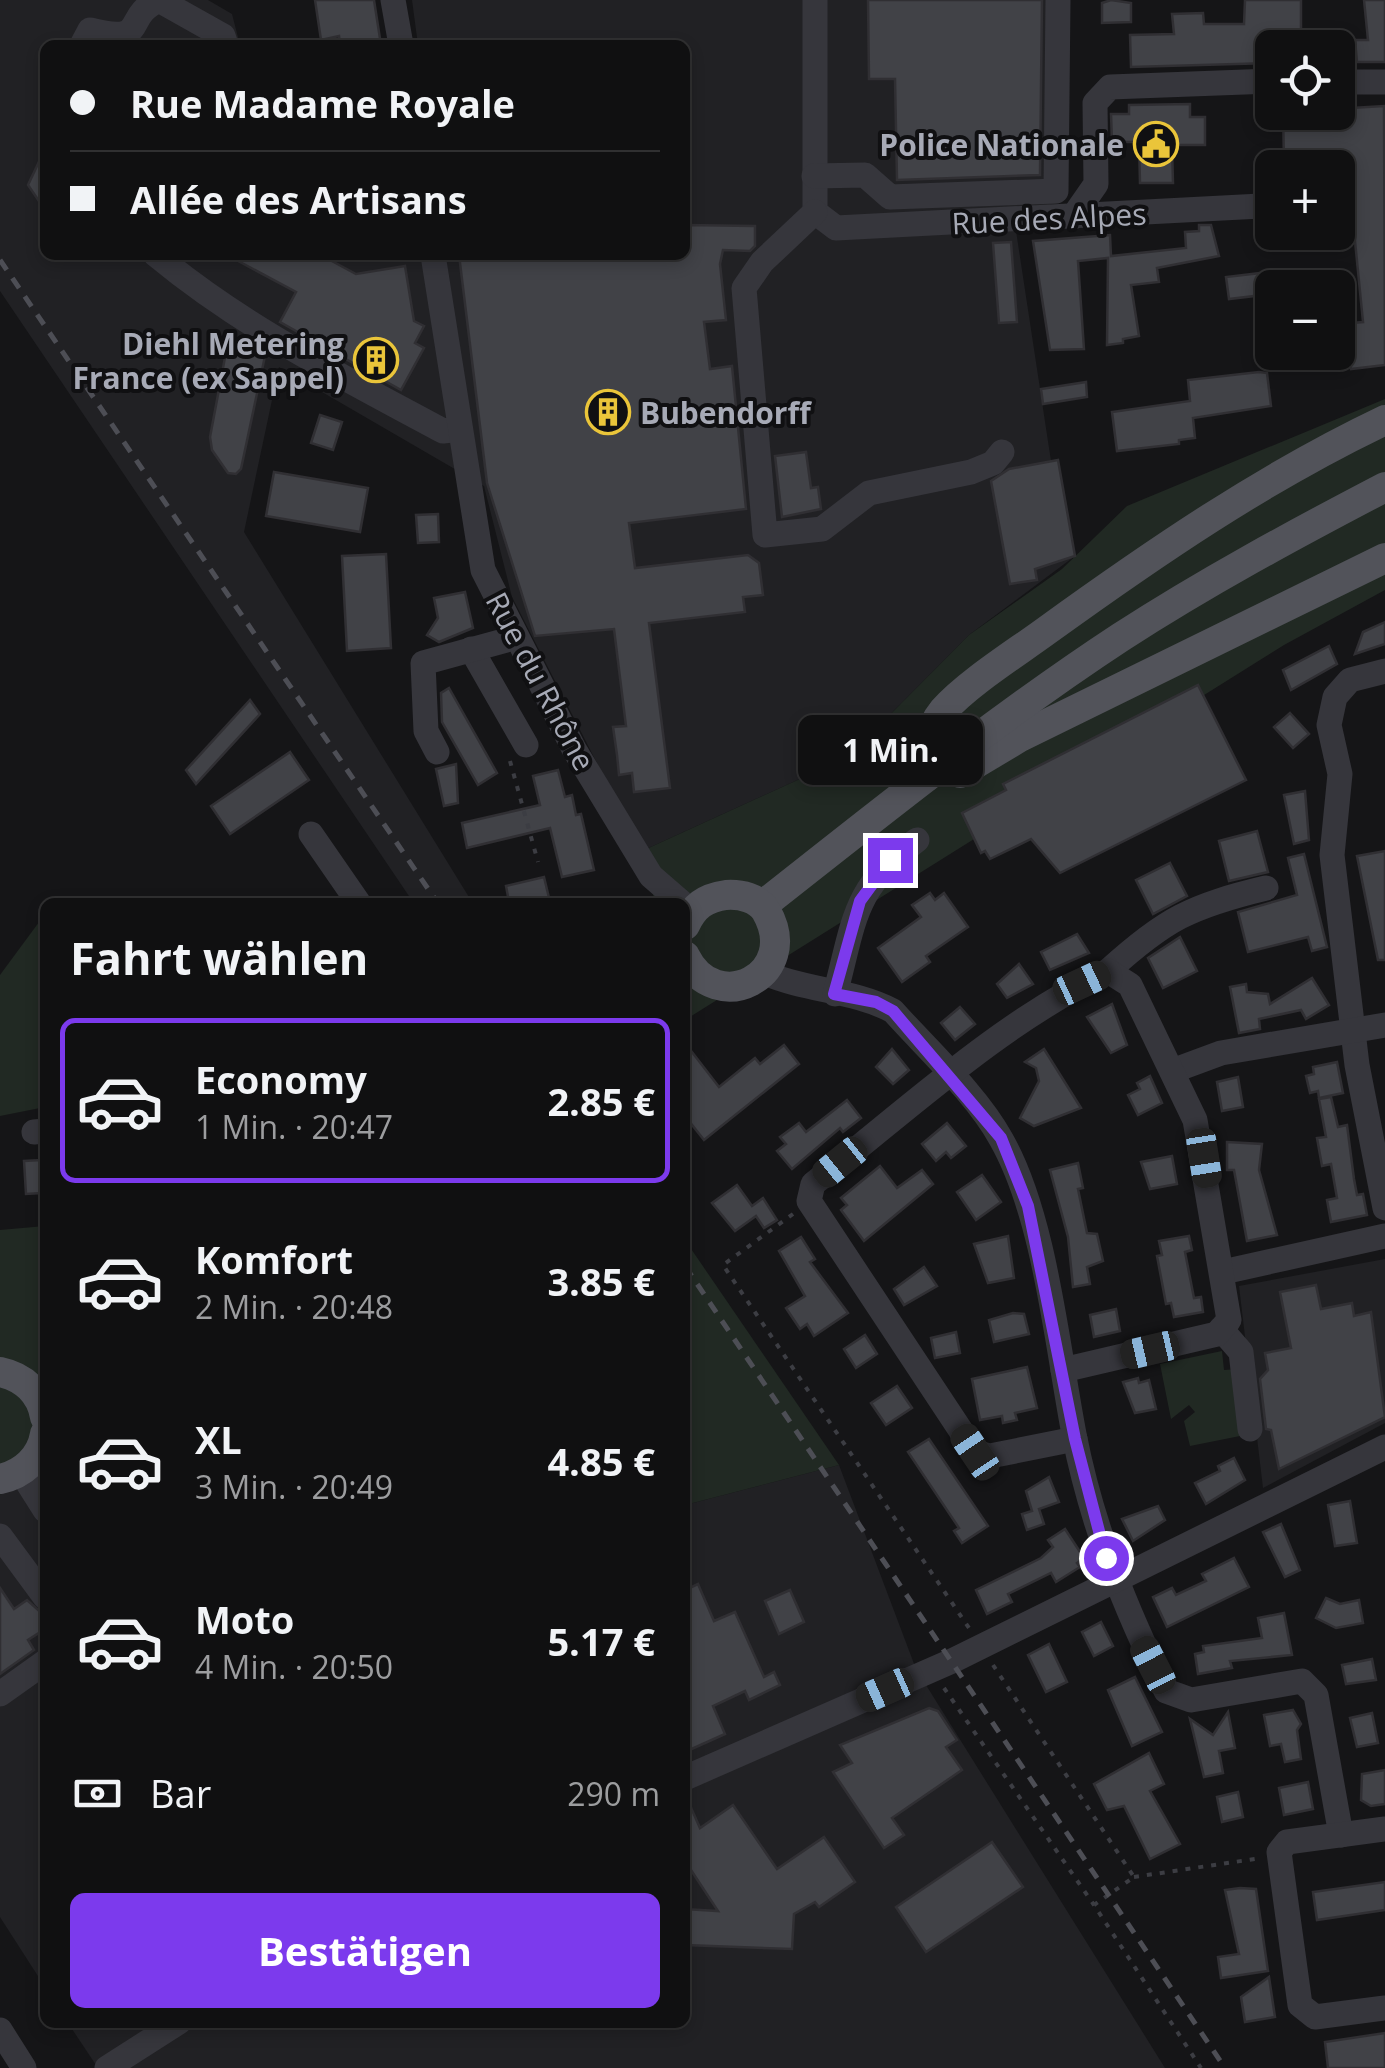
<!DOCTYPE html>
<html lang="de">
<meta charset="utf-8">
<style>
:root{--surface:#101011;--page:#19191a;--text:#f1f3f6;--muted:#9c9d9f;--line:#303031;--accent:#7c3aed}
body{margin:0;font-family:"Open Sans",sans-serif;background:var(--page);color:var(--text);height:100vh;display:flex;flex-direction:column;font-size:38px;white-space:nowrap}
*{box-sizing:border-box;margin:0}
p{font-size:32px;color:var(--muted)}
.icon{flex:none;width:55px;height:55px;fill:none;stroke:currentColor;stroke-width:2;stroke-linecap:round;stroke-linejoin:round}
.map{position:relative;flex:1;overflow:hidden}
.panel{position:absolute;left:40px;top:898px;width:650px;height:1130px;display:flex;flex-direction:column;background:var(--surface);border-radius:15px;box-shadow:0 5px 15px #0003,0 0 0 2px var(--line)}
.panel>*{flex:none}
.guide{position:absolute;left:40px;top:40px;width:650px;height:220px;border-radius:15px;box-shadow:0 5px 15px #0003,0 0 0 2px var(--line);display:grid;align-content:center;height:220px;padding:0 30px;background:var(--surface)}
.buttons{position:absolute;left:1255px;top:30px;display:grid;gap:20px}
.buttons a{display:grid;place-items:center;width:100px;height:100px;border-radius:15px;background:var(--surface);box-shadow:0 5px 15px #0003,0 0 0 2px var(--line);font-size:50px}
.end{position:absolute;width:45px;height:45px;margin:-22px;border:12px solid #7c3aed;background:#fff;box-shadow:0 0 0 5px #fff}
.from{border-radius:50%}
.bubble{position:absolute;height:70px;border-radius:15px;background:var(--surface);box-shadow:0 5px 15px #0003,0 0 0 2px var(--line);font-size:32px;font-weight:700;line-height:70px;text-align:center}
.car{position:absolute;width:30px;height:60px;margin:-30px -15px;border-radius:12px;box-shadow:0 0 8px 2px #0007;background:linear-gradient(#222 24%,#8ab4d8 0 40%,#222 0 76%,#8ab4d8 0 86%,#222 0)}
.guide b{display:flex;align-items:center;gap:35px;height:95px;font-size:38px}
.guide b+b{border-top:2px solid var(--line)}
.guide i{width:25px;height:25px;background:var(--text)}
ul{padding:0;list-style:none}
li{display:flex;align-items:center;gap:30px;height:165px;margin:0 20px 15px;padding:0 10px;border:5px solid transparent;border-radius:15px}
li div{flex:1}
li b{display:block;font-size:38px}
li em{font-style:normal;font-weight:700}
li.current{border-color:var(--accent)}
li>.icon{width:90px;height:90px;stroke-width:1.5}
h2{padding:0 30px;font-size:45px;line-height:120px}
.pay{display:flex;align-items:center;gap:25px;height:110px;padding:0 30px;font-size:38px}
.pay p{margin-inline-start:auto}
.primary-button{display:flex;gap:20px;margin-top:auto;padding:20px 30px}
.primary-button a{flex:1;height:115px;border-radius:15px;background:var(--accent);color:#fff;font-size:40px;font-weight:700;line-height:115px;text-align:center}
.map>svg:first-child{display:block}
.built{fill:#212124}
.green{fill:#212923}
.building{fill:#414247;stroke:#302f33;stroke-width:2.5}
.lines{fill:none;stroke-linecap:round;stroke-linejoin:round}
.path{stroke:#3c3d43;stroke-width:4;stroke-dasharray:5 8;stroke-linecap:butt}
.minor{stroke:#36363c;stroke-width:25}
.major{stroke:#52535a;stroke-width:30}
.rail{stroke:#4d4e55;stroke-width:5;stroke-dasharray:12 10;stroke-linecap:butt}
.route{stroke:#7c3aed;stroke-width:12}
.labels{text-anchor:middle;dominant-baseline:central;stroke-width:8;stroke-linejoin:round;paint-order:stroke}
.poi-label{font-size:30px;font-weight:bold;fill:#a7aab6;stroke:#101012;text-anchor:end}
.street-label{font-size:30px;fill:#a7aab6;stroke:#101012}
</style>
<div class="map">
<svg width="1385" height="2068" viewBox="0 0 1385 2068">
<rect width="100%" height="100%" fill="#151517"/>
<g class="built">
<polygon points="0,0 208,0 232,14 240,45 45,45 45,255 685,255 685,45 418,45 412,0 1049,0 1064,187 1060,203 1013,211 1051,461 1075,556 969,635 848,757 642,851 512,597 484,486 279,367 244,532 472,902 413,902 0,291"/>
<polygon points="1385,1259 1385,1423 1263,1488 1239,1286"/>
<polygon points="839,1465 916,1669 1165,2068 98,2068 68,2023 685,2022 685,1505"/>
<polygon points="45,1466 45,1987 0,1917 0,1495"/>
</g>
<g class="green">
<polygon points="1385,399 1385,590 1284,645 685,1020 685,902 655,902 642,851 848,757 969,635 1062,569 1127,506"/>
<polygon points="45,914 45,1107 0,1116 0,975"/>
<polygon points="45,1226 45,1466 0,1495 0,1230"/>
<polygon points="685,1240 839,1465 685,1505"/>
<polygon points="1222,1351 1224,1370 1239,1369 1245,1435 1190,1446 1184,1421 1195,1412 1189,1405 1171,1419 1160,1364"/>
</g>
<g class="building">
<polygon points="315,0 374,0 381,45 340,45 339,36 321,40"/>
<polygon points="868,0 1042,0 1040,175 897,180 895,79 869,79"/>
<polygon points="1111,0 1131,3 1131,22 1102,23 1102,3"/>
<polygon points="1245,0 1301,0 1301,48 1272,48 1272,63 1131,67 1130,35 1174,34 1172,14 1203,13 1204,24 1244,24"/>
<polygon points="1364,0 1385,0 1385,62 1357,62 1355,40 1368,40"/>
<polygon points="1190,104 1190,117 1205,117 1205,145 1172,145 1173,183 1140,183 1139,142 1112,142 1111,114 1129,114 1129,105"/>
<polygon points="1384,106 1385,365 1351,369 1350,363 1338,365 1338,324 1363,322 1347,160 1284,162 1283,112"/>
<polygon points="45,149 45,210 28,185"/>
<polygon points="685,225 755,226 755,246 750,251 723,250 720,264 726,320 704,322 710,369 732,366 746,509 629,523 635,568 748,555 759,563 763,595 743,597 745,612 649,623 670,788 634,792 632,773 619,775 617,755 613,727 626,726 614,629 535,636 487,483 459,255 685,255"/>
<polygon points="1199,225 1211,225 1219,256 1157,268 1159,282 1131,285 1139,336 1123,339 1123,343 1107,345 1108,258 1078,261 1084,349 1050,350 1033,241 1110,235 1111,256 1186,248 1185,232 1199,231"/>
<polygon points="1011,242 1017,322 999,323 993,243"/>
<polygon points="227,255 332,255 330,260 356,274 405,266 414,321 424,326 415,343 424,348 401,390 280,322 296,292"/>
<polygon points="1269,272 1271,294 1229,299 1226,277"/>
<polygon points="229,336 265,356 241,469 236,474 228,473 212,450 210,437"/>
<polygon points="1259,372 1267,373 1271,406 1193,418 1195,438 1179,440 1179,444 1117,451 1112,412 1190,401 1188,380"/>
<polygon points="1086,382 1087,397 1043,404 1041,389"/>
<polygon points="320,415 342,422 333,450 311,443"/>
<polygon points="806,452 811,488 818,487 821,509 782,517 775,456"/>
<polygon points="1058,460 1075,556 1035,569 1037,580 1010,584 991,481 1009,469"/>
<polygon points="274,472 368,488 360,532 266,516"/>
<polygon points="438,514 439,542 418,543 416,515"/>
<polygon points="386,554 391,648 347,651 342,556"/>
<polygon points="465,592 473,628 439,642 427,635 438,618 434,598"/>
<polygon points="1385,622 1385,644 1355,654 1363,632"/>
<polygon points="1329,646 1337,664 1291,690 1283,670"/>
<polygon points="1198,685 1246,780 1060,873 1031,839 990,859 985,851 981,853 962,813 1006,790 1003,784"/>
<polygon points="449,688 497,773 478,785 442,722 441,693"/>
<polygon points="250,700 260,714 196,784 186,770"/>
<polygon points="1290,713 1309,734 1293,748 1274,727"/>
<polygon points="290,752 309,780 230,834 211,806"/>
<polygon points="456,764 458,803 444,806 436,769"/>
<polygon points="558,770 565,797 572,795 576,815 581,814 594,870 562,877 550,828 467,848 462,823 540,805 533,776"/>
<polygon points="1305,791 1309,840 1294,844 1284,795"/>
<polygon points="1257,831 1268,872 1229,881 1219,841"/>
<polygon points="1385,851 1385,960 1378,960 1357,856"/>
<polygon points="1304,854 1327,947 1312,951 1308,937 1248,952 1238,912 1297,895 1288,858"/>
<polygon points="1170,863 1187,896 1153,914 1136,880"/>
<polygon points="544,877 550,902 509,902 506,886"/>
<polygon points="930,893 935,900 944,893 968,927 926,956 930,962 902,982 878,948 921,917 912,905"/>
<polygon points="1077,934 1089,953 1050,970 1041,952"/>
<polygon points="1180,937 1197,971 1163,988 1148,958"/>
<polygon points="1019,964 1033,984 1007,998 997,984"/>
<polygon points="1312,978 1329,1005 1306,1019 1301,1010 1259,1019 1260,1029 1239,1033 1230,987 1246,984 1247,992 1268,994 1270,1004"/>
<polygon points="1112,1004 1127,1045 1111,1053 1087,1017"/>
<polygon points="960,1007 975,1024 955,1040 941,1023"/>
<polygon points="685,1043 719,1087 755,1058 760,1064 784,1045 799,1064 704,1140 685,1116"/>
<polygon points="892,1049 909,1070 893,1084 876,1067"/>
<polygon points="1044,1049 1081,1108 1034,1126 1020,1118 1039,1081 1036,1068 1025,1062"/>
<polygon points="1337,1062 1343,1093 1319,1098 1318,1091 1310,1093 1306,1076 1314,1074 1313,1067"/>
<polygon points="1150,1076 1162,1103 1138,1115 1128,1095 1140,1089 1137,1083"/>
<polygon points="1238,1077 1243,1107 1222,1111 1217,1082"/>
<polygon points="1331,1097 1338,1127 1347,1125 1354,1179 1357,1195 1363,1194 1367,1215 1331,1222 1327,1200 1337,1198 1331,1164 1322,1166 1317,1138 1326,1137 1319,1099"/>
<polygon points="847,1100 861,1118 843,1132 840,1128 792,1169 777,1151 786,1144 780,1137 799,1123 806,1132"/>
<polygon points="947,1123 966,1146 951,1158 946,1152 936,1161 922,1144"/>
<polygon points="1227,1142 1262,1144 1259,1170 1277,1235 1247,1241 1234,1170 1227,1170"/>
<polygon points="1172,1156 1177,1184 1150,1189 1141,1162"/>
<polygon points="41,1160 42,1193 26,1194 24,1161"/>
<polygon points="1078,1163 1083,1188 1078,1189 1087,1233 1097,1234 1103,1261 1087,1267 1090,1284 1073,1287 1068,1237 1050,1170"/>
<polygon points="880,1166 897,1188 922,1170 933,1184 864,1241 841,1210 847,1205 841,1198"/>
<polygon points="982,1175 1001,1202 976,1220 957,1192"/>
<polygon points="737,1185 752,1206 763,1198 777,1220 764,1228 756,1216 735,1231 712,1203"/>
<polygon points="1008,1236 1014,1278 988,1283 974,1244"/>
<polygon points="1189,1236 1192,1250 1185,1252 1194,1298 1201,1297 1203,1312 1174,1317 1171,1303 1166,1304 1157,1256 1162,1255 1159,1241"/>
<polygon points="801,1237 815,1259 810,1262 848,1313 814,1336 807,1324 800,1329 786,1308 805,1296 779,1251"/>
<polygon points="924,1267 937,1286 904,1305 894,1289"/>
<polygon points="1316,1285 1321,1309 1352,1303 1354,1316 1371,1312 1385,1417 1279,1469 1271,1430 1266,1429 1260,1379 1268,1370 1265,1353 1291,1348 1280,1292"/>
<polygon points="1116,1309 1120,1331 1094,1337 1090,1315"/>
<polygon points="1013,1313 1024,1314 1029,1334 994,1342 989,1320"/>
<polygon points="956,1332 960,1353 935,1358 931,1338"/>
<polygon points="865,1335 877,1354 856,1368 844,1349"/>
<polygon points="1027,1367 1037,1408 1015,1413 1017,1420 1003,1423 1002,1416 980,1420 972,1379"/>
<polygon points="1138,1378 1139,1383 1149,1380 1156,1409 1135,1413 1123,1382"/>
<polygon points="897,1386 912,1408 886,1425 871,1403"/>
<polygon points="929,1439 988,1526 962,1543 954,1531 959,1528 908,1452"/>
<polygon points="1234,1458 1245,1480 1206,1504 1195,1483 1220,1471 1218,1466"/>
<polygon points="1049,1477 1059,1502 1039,1509 1044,1524 1027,1530 1022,1514 1032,1511 1026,1491"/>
<polygon points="1350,1501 1357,1543 1335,1546 1328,1505"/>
<polygon points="1158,1506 1165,1520 1133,1541 1122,1519"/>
<polygon points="1281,1524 1300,1570 1285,1577 1263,1532"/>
<polygon points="1065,1529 1084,1558 1077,1563 1080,1567 1056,1582 1051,1573 1008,1594 1012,1602 987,1614 976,1590 1041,1558 1053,1547 1048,1540"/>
<polygon points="1234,1558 1249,1587 1167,1627 1153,1597 1172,1588 1176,1595 1206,1581 1202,1574"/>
<polygon points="698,1584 714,1621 735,1612 764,1677 774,1672 780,1685 749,1700 745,1691 713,1706 725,1734 685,1752 685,1590"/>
<polygon points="0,1588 14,1609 27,1600 45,1616 45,1629 28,1640 34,1650 0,1674"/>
<polygon points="790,1590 804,1622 779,1634 765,1601"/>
<polygon points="1326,1598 1340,1604 1359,1600 1363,1623 1336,1628 1316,1618"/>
<polygon points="1284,1613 1292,1655 1230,1661 1232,1668 1198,1674 1195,1654 1204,1652 1203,1646 1262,1638 1258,1618"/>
<polygon points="1101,1622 1113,1646 1094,1656 1082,1632"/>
<polygon points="1049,1644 1067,1682 1046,1692 1028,1655"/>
<polygon points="1372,1659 1376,1680 1346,1684 1342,1665"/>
<polygon points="1135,1677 1162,1732 1132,1746 1108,1690"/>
<polygon points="929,1708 938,1711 957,1740 946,1747 962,1770 892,1818 904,1835 884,1848 833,1772 852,1763 840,1745"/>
<polygon points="1293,1710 1301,1724 1297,1730 1301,1759 1285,1762 1281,1744 1270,1746 1264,1715"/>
<polygon points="1228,1712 1235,1748 1219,1751 1223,1773 1204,1777 1190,1719 1213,1735"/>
<polygon points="1372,1713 1378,1743 1357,1747 1350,1718"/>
<polygon points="1149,1753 1164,1784 1150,1791 1180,1844 1150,1859 1124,1806 1107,1810 1094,1784"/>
<polygon points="1385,1770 1385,1804 1371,1806 1361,1800 1362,1774"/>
<polygon points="1308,1782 1313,1809 1284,1815 1279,1788"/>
<polygon points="1238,1792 1243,1817 1222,1822 1217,1797"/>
<polygon points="685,1794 700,1828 733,1805 777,1869 824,1837 855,1882 819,1907 815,1902 794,1914 792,1949 685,1945 685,1909 718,1911 685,1861"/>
<polygon points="992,1842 1023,1887 926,1952 896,1907"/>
<polygon points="1385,1882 1385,1910 1317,1920 1313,1892"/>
<polygon points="1240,1888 1256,1889 1268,1971 1221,1978 1218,1957 1239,1954 1225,1890"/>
<polygon points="1269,1977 1275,2017 1245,2022 1241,1997"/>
<polygon points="1385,2033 1385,2068 1328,2068 1325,2042"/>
</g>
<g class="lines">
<g class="path">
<polyline points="510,761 538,862"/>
<polyline points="793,1214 723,1265 969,1628"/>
<polyline points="993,1665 1134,1877 1094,1905 1201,2068"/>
<polyline points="944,1688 1094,1905"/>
<polyline points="1134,1877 1261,1858"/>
</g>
<g class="minor">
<polyline points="393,0 401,45"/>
<polyline points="815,0 815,212 836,228 1261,206"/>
<path d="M82,45l8,-15c61,15 31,-13 69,-30l64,36 3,9"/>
<polyline points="1338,82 1385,82"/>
<polyline points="814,176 865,175 890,197 1056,191 1058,0"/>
<polyline points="815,212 762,262 744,288 765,535 822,529 869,493 971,472 993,463 1002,452"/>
<polyline points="1073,217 1096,184 1095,103 1110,87 1272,81"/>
<path d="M156,255c88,73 187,122 287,176l17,-2"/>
<polyline points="433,255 483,570 574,749 651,876 681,902"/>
<polyline points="471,649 526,745"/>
<polyline points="1385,671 1350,680 1335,697 1329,725 1340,774 1332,855 1357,1065 1385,1208"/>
<polyline points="437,752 426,731 423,663 514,638"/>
<polyline points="311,834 358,902"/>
<path d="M1108,971c57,-52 83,-65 158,-83"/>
<path d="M765,973c41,18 89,17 128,38 34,38 84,84 108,128 44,77 56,207 73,295 18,92 51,174 92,257l25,9 111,-19 14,14 25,140"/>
<path d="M835,994c20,-74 17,-105 82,-154"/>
<polyline points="1175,1070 1221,1053 1385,1025"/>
<polyline points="34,1132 45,1131"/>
<polyline points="1223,1272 1385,1236"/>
<polyline points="1221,1329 1241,1352 1250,1429"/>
<path d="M1063,1370l154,-36 12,-14 -34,-200 -65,-135 -22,-14c-108,52 -201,139 -295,213l-4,17 166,251 15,4 85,-17"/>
<polyline points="21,1472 45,1510"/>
<polyline points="0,1536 45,1597"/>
<polyline points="0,1694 45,1662"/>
<polyline points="685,1778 952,1661 1385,1447"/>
<polyline points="1385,1829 1287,1842 1279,1852 1300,2005 1315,2017 1385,2008"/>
<polyline points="0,2030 24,2068"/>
<polyline points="107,2068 179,2022"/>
</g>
<g class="major">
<polyline points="960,773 1020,737 1385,558"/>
<path d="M926,777c0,-22 2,-48 17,-66 25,-28 73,-58 103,-80 108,-78 219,-154 339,-211"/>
<path d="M763,905c117,-92 233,-186 358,-268 85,-55 174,-103 264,-150"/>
<path d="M685,925c9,-19 20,-27 41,-30 15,-1 32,3 40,16 37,64 -50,108 -81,45"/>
<path d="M0,1372c24,5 41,21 45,45"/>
<path d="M0,1479c23,-5 41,-21 45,-45"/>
</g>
<g class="rail">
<polyline points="0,260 437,902"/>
<polyline points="685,1266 1225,2068"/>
</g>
</g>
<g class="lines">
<polyline class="route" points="890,860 860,901 834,994 876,1002 893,1011 1001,1138 1028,1206 1075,1439 1106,1558"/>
</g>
<defs>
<symbol id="civic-ring" viewBox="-11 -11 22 22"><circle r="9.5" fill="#101012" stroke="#eac53a" stroke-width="1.5"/><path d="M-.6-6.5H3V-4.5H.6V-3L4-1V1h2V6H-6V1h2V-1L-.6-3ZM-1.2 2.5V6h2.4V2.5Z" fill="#eac53a"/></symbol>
<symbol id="building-ring" viewBox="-11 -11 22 22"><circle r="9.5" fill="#101012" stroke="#eac53a" stroke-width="1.5"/><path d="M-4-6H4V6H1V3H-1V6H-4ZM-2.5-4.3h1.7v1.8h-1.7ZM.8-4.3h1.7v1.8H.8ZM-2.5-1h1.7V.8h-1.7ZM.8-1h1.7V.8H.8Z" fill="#eac53a"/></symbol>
</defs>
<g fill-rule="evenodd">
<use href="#civic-ring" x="1131" y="119" width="50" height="50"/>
<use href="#building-ring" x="351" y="335" width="50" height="50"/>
<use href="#building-ring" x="583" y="387" width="50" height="50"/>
</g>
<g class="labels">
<g class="poi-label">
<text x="1124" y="144">Police Nationale</text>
<text x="344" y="343">Diehl Metering<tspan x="344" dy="34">France (ex Sappel)</tspan></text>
<text x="640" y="412" text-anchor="start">Bubendorff</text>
</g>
<g class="street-label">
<text transform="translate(1049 218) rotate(-3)">Rue des Alpes</text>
<text transform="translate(541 681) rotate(62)">Rue du Rhône</text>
</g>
</g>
</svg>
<div class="buttons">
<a><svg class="icon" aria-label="locate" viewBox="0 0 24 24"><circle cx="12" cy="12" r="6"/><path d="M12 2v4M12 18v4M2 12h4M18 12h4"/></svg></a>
<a>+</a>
<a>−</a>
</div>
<i class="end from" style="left:1106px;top:1558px"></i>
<i class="end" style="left:890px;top:860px"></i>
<div class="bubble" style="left:798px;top:715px;width:185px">1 Min.</div>
<i class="car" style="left:1082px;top:983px;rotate:65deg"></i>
<i class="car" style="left:1204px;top:1158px;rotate:171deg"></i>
<i class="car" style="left:840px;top:1162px;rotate:231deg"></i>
<i class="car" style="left:1150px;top:1350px;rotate:257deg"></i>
<i class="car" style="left:975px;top:1452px;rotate:326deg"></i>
<i class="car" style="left:1153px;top:1665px;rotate:333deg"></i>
<i class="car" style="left:885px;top:1690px;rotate:246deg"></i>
<div class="guide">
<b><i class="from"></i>Rue Madame Royale</b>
<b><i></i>Allée des Artisans</b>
</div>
<section class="panel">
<h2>Fahrt wählen</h2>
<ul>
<li class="current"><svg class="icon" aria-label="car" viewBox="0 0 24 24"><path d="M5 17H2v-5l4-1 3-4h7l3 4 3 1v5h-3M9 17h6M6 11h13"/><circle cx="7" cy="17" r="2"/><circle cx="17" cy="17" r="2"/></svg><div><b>Economy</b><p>1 Min. · 20:47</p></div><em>2.85 €</em></li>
<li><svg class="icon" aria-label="car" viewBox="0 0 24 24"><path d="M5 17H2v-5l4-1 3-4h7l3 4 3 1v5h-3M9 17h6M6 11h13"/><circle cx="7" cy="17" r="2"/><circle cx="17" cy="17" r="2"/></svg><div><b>Komfort</b><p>2 Min. · 20:48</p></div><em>3.85 €</em></li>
<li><svg class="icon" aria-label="car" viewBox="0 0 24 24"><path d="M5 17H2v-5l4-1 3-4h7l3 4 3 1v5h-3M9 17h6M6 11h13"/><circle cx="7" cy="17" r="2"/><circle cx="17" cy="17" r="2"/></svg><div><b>XL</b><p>3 Min. · 20:49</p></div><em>4.85 €</em></li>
<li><svg class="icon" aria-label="car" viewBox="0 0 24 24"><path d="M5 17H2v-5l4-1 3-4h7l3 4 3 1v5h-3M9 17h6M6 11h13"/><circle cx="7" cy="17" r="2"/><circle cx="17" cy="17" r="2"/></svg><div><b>Moto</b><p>4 Min. · 20:50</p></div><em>5.17 €</em></li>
</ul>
<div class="pay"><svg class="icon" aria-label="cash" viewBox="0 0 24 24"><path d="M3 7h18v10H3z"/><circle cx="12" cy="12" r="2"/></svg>Bar<p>290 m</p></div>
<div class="primary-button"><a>Bestätigen</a></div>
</section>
</div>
